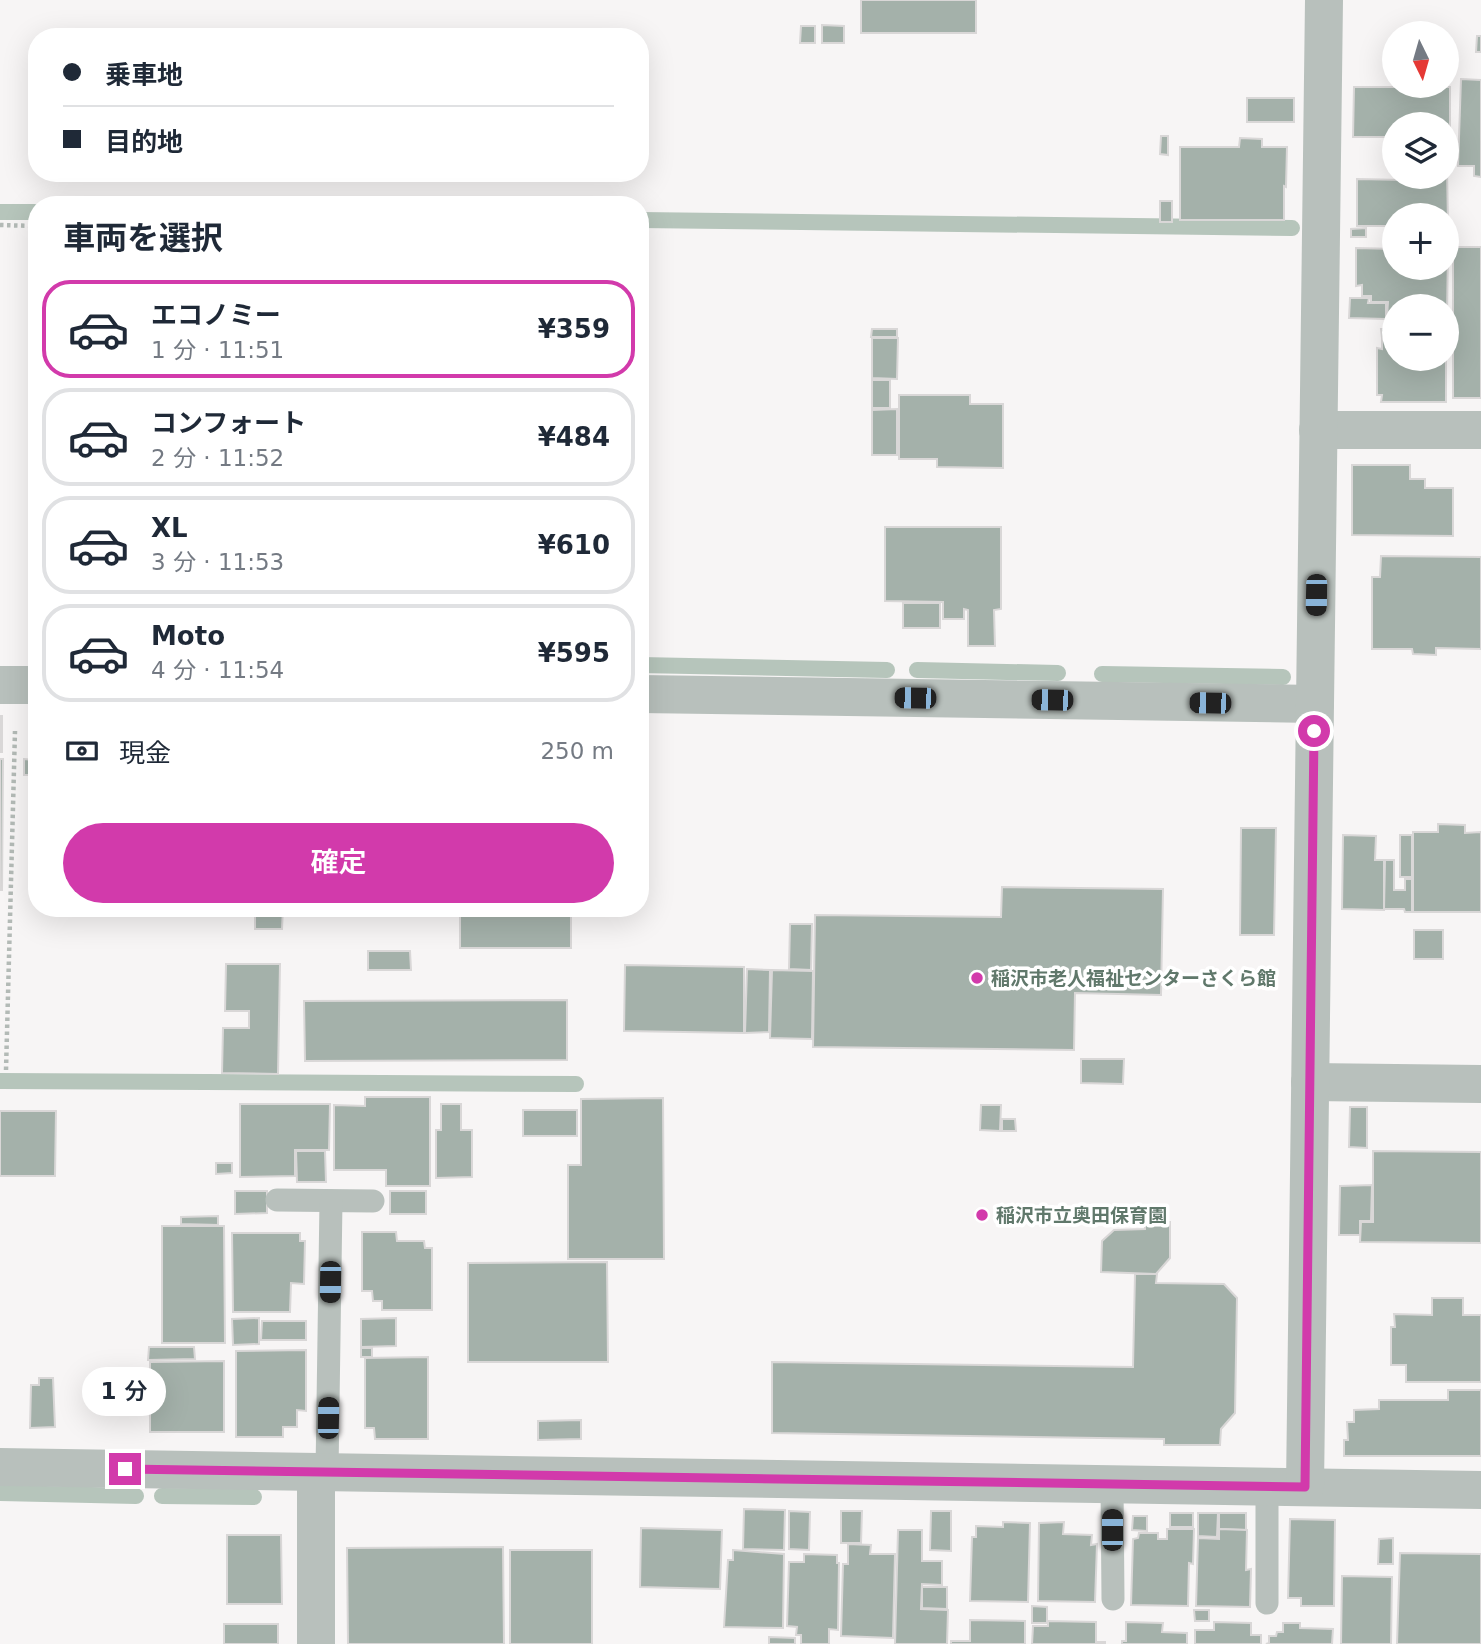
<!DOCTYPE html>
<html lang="ja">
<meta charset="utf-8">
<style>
:root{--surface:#fff;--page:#f2f2f3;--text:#1f2937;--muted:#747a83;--line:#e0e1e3;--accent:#d23aab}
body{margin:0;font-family:"DejaVu Sans","Noto Sans JP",sans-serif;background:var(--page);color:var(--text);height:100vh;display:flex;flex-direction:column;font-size:26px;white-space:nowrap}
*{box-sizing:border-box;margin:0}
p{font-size:23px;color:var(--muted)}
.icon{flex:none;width:38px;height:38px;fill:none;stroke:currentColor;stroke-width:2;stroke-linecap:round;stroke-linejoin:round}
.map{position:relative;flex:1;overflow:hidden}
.side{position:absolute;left:28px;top:196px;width:621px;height:721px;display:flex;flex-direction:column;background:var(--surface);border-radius:28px;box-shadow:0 7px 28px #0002}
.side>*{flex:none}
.top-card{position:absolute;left:28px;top:28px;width:621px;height:154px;border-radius:28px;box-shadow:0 7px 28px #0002;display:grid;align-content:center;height:154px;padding:0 35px;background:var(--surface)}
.needle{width:46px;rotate:175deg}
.tools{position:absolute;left:1382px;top:21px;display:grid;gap:14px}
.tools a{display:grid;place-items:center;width:77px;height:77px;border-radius:50%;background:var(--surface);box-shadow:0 7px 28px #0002;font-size:35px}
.end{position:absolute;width:32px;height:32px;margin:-16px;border:9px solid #d23aab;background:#fff;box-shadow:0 0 0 4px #fff}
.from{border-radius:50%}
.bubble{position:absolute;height:49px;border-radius:24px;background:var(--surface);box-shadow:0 7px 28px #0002;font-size:23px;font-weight:600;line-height:49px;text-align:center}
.car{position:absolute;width:21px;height:42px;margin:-21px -10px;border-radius:9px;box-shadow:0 0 5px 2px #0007;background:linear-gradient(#222 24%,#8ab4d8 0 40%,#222 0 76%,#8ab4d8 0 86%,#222 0)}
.top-card b{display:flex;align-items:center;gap:24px;height:66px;font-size:26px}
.top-card b+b{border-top:2px solid var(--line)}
.top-card i{width:18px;height:18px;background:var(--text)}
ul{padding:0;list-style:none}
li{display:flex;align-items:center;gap:21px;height:98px;margin:0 14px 10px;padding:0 21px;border:4px solid var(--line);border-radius:28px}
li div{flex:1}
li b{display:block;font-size:26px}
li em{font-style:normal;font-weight:600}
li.active{border-color:var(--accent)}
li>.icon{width:63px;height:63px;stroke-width:1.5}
h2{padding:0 35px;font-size:32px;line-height:84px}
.pay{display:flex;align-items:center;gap:18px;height:77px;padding:0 35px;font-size:26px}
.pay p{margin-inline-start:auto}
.primary-button{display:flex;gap:14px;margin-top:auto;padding:14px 35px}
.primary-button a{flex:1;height:80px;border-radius:42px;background:var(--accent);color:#fff;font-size:28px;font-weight:600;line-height:80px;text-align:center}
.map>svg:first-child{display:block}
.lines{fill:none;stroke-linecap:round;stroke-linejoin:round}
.stream{stroke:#b6c5bb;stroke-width:16}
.building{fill:#a4b1aa;stroke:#d9d7d7;stroke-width:2}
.path{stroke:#b3bab6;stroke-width:4.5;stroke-dasharray:3.5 3.5;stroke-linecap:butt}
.service{stroke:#b8c0bc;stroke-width:23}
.minor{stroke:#b8c0bc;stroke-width:38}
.route{stroke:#d23aab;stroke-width:9}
.poi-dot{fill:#d23aab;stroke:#fff;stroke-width:2.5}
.labels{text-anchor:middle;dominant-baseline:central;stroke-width:7;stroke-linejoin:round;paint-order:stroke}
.poi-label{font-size:19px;font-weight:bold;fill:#60786b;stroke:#fff;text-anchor:start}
</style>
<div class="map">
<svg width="1481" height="1644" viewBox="0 0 1481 1644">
<rect width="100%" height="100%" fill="#f7f5f5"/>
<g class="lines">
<g class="stream">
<polyline points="0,212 37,212"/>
<polyline points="640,220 1292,228"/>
<polyline points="640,665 887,670"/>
<polyline points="917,670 1058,673"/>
<polyline points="1102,674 1283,677"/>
<polyline points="0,1081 576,1084"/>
<polyline points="0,1493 136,1496"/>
<polyline points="162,1496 254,1497"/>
</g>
</g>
<g class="building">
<rect x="861" y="0" width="115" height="33"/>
<polygon points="822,25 844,26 844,43 822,43"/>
<polygon points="801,26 815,26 815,43 800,43"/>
<polygon points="1477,36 1481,36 1481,52 1476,52"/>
<polygon points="1461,79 1481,80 1481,177 1474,176 1474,166 1458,166"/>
<polygon points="1354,87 1450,87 1450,138 1447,138 1447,124 1395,124 1395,137 1353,137"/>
<rect x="1247" y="98" width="47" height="24"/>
<polygon points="1161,136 1168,136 1168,155 1160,154"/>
<polygon points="1240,138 1262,139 1262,147 1287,147 1286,187 1284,186 1284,220 1180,220 1180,147 1239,147"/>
<polygon points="1447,167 1448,226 1447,215 1395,215 1395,226 1357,226 1357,179 1405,180 1406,177 1447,177"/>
<rect x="1160" y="201" width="12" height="21"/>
<polygon points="1366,228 1366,237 1351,237 1351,229"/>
<rect x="1453" y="247" width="28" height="151"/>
<polygon points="1356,248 1395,249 1395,268 1447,268 1448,249 1447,317 1447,306 1395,306 1395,316 1387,316 1388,302 1371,302 1371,296 1362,296 1362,285 1356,286"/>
<polygon points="1350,298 1369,298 1368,303 1386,303 1386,319 1349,318"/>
<polygon points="872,329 897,329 897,337 871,337"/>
<polygon points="1381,329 1395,329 1395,338 1382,338"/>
<polygon points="872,338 898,338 897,379 872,378"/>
<polygon points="1382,339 1395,339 1395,359 1446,359 1446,402 1381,402 1382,395 1377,395 1377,348 1382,349"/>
<rect x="872" y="380" width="18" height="28"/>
<polygon points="899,395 970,395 970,404 1003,404 1003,468 937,467 937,459 899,459"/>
<polygon points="897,409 897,455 872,455 872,410"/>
<polygon points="1352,465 1410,465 1410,479 1425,479 1425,488 1453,488 1453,536 1352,535"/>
<polygon points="885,527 1001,527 1001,609 994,610 995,646 968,646 968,610 964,609 964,619 943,619 943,602 885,601"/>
<polygon points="1381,556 1481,557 1481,649 1436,648 1436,655 1413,654 1412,649 1372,649 1372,577 1380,577"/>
<rect x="903" y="603" width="37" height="25"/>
<rect x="0" y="716" width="2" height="36"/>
<polygon points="35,744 37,744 37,775 34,775"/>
<polygon points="0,759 3,759 2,890 0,890"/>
<polygon points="24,759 33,760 33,775 24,775"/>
<polygon points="1438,824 1465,825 1465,833 1481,832 1481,912 1413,912 1413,832 1438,832"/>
<polygon points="1241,828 1276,828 1274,935 1240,935"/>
<polygon points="1343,835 1376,836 1375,860 1384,860 1384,910 1342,909"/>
<rect x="1400" y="835" width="12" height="42"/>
<polygon points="1385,860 1394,860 1394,890 1405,890 1405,879 1412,879 1412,912 1405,912 1404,909 1384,909"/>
<polygon points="1002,887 1163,889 1161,995 1075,993 1074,1050 813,1047 815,915 1001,917"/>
<polygon points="255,908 283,908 282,929 255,929"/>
<rect x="460" y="908" width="111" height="40"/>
<polygon points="790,924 812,924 811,970 789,969"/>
<rect x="1414" y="930" width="29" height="29"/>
<polygon points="368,951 410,951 411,970 368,970"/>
<polygon points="226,964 280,964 278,1074 222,1073 223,1028 249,1028 249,1011 225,1011"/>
<polygon points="625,965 744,967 744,1033 624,1031"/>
<polygon points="747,969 770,970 769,1032 745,1033"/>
<polygon points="772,970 813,971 812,1039 770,1038"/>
<polygon points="567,1000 567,1060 305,1061 304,1001"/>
<polygon points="1081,1059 1124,1059 1123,1084 1081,1083"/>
<polygon points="365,1097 430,1097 430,1186 386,1186 386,1170 334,1170 334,1105 365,1106"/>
<polygon points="663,1098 664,1259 568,1259 568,1165 581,1165 581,1099"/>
<polygon points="240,1104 330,1104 329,1150 295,1150 295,1176 240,1177"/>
<polygon points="441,1104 461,1104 461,1130 472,1130 472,1177 436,1178 436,1130 441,1130"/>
<polygon points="981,1105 1001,1105 1000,1131 980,1130"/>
<polygon points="1350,1107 1367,1107 1367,1148 1349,1147"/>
<rect x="523" y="1110" width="54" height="26"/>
<polygon points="0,1111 56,1111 55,1176 0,1176"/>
<polygon points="1002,1119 1015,1119 1016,1131 1002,1131"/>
<polygon points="296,1151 325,1151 326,1182 297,1182"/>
<polygon points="1373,1151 1481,1152 1481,1243 1360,1242 1361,1222 1373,1222"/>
<polygon points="216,1163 232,1163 232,1173 216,1174"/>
<polygon points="1372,1185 1371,1221 1360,1221 1360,1235 1339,1235 1340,1186"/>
<polygon points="235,1191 267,1191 267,1213 235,1214"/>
<rect x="390" y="1191" width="36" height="23"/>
<polygon points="218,1216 218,1225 181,1224 181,1217"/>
<polygon points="1145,1222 1170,1222 1170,1258 1156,1274 1101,1272 1102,1241 1114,1230 1145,1229"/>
<polygon points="162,1226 224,1226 225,1343 162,1343"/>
<polygon points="362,1232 396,1232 397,1241 424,1241 425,1248 432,1248 432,1310 382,1310 382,1301 373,1301 372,1291 362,1291"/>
<polygon points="232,1233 300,1233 300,1241 305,1241 304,1284 291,1283 290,1312 233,1312"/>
<polygon points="607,1262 608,1362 468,1362 468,1263"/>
<polygon points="1135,1274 1157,1274 1156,1283 1224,1284 1237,1298 1235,1413 1221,1429 1220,1445 1164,1445 1164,1439 772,1433 772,1362 1133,1367"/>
<polygon points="1432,1298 1463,1298 1463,1315 1481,1315 1481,1382 1406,1382 1406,1365 1391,1365 1391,1327 1395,1327 1394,1314 1432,1315"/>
<polygon points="259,1318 259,1344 233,1345 232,1319"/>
<polygon points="396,1318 396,1346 361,1347 361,1319"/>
<polygon points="262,1321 306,1321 306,1340 261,1340"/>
<polygon points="149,1347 194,1347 195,1359 148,1360"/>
<rect x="361" y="1348" width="11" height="9"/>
<polygon points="306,1350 306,1411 297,1410 297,1427 283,1427 283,1437 236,1437 236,1351"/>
<polygon points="428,1357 428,1439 375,1439 374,1428 365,1428 365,1358"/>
<polygon points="224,1361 224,1432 150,1432 150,1362"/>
<polygon points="39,1378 53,1378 55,1427 30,1428 31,1385 39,1385"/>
<polygon points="1448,1390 1481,1390 1481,1456 1344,1456 1344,1440 1348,1440 1347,1422 1354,1422 1354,1410 1379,1409 1379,1400 1448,1400"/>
<polygon points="581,1420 581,1439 538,1440 538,1421"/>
<polygon points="744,1509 785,1510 784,1550 743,1549"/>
<polygon points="789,1511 810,1512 809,1550 789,1549"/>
<polygon points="841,1511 862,1511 861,1543 841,1543"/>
<polygon points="931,1511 951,1511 951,1551 930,1550"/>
<rect x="1170" y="1513" width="23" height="14"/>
<polygon points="1198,1513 1218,1513 1217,1537 1198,1536"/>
<polygon points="1219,1513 1246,1513 1246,1530 1219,1529"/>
<polygon points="1133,1516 1147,1516 1147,1531 1132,1530"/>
<polygon points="1290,1519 1335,1520 1334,1606 1301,1606 1301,1598 1288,1598"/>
<polygon points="1003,1522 1030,1523 1028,1602 970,1601 972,1537 976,1537 976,1526 1003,1527"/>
<polygon points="1064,1522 1063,1534 1092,1535 1091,1545 1097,1544 1095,1602 1038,1601 1039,1523"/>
<polygon points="641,1528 722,1530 720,1589 640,1587"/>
<polygon points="1167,1529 1194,1529 1193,1564 1189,1563 1188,1606 1131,1605 1133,1539 1138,1538 1139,1533 1158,1533 1158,1539 1167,1539"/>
<polygon points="1219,1529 1247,1530 1246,1570 1251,1569 1250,1607 1196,1606 1198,1538 1219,1539"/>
<polygon points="898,1530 922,1530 922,1561 942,1561 942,1585 922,1584 921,1609 948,1610 947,1644 895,1644"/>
<polygon points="227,1535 281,1535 282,1604 227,1604"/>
<polygon points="1393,1538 1393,1564 1378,1564 1379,1539"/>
<polygon points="848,1544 871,1545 870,1554 895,1554 893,1638 841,1636 843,1564 848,1564"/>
<polygon points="503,1547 504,1644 348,1644 347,1548"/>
<rect x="510" y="1550" width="82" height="94"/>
<polygon points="733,1550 784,1554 783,1628 724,1627 728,1560 733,1560"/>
<polygon points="1400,1553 1481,1554 1481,1644 1397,1644"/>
<polygon points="804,1554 837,1555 837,1563 839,1563 838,1630 829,1629 829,1644 801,1644 801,1635 796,1635 797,1627 787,1626 789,1562 804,1562"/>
<polygon points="1342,1576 1392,1577 1391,1644 1341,1644"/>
<polygon points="922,1587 947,1587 947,1609 922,1608"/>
<polygon points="1032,1606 1047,1607 1047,1623 1032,1623"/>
<polygon points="1194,1610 1209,1610 1209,1621 1195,1621"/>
<polygon points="970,1620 1025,1621 1025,1644 951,1644 951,1641 970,1641"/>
<polygon points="1048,1621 1096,1622 1096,1642 1105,1642 1105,1644 1032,1644 1033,1626 1048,1626"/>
<polygon points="1126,1622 1163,1623 1162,1632 1187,1633 1187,1644 1122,1644 1122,1641 1126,1641"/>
<polygon points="1214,1622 1251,1623 1251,1635 1261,1635 1261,1644 1195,1644 1195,1630 1214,1630"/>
<polygon points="1283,1623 1300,1623 1300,1628 1333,1629 1332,1644 1266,1644 1269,1643 1269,1636 1276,1636 1277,1632 1283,1632"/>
<rect x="224" y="1624" width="54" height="20"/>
<polygon points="769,1637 795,1638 795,1644 769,1644"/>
</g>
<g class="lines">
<g class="path">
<polyline points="0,225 37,226"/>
<polyline points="6,1070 15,731"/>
</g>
<g class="service">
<polyline points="277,1200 373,1201"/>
<polyline points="327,1472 331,1201"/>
<polyline points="1112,1484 1113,1599"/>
<polyline points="1267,1487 1267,1603"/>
</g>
<g class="minor">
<polyline points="1318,430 1481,430"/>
<polyline points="0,685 37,685"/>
<polyline points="640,694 1315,704"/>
<polyline points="1310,1082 1481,1084"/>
<polyline points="0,1467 1481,1490"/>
<polyline points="1305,1487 1324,0"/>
<polyline points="316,1644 316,1472"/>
</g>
</g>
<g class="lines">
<polyline class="route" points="125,1469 1305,1487 1314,731"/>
</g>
<g class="poi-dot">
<circle cx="977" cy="978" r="7"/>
<circle cx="982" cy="1215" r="7"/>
</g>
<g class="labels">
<g class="poi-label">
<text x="991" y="978">稲沢市老人福祉センターさくら館</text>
<text x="996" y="1215">稲沢市立奥田保育園</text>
</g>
</g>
</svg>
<div class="tools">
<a><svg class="needle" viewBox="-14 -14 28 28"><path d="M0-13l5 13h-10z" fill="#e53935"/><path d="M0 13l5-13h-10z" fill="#747a83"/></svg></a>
<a><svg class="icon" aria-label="layers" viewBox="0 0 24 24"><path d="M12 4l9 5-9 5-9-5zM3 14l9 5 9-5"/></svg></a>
<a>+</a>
<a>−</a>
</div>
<i class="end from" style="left:1314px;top:731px"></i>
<i class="end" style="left:125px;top:1469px"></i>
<div class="bubble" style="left:82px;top:1367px;width:84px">1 分</div>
<i class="car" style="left:1316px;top:595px;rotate:181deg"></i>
<i class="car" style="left:915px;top:698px;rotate:271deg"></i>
<i class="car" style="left:1052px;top:700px;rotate:271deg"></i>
<i class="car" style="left:1210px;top:703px;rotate:271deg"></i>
<i class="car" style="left:330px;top:1282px;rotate:181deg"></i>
<i class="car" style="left:328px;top:1418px;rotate:1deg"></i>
<i class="car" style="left:1112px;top:1530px;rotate:0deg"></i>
<div class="top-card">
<b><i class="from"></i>乗車地</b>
<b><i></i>目的地</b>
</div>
<section class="side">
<h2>車両を選択</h2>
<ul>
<li class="active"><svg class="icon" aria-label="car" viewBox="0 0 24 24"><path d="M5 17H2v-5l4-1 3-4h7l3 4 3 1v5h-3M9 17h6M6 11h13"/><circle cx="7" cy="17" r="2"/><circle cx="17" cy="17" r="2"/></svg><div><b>エコノミー</b><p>1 分 · 11:51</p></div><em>¥359</em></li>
<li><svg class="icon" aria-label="car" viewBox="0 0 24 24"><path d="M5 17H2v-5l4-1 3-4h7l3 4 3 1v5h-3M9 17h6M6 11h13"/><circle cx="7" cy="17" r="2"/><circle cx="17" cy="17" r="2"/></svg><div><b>コンフォート</b><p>2 分 · 11:52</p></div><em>¥484</em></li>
<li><svg class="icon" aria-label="car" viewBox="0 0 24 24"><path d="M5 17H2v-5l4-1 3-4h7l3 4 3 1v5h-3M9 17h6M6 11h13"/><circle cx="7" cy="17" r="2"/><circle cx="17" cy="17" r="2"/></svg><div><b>XL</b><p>3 分 · 11:53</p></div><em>¥610</em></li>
<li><svg class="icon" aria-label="car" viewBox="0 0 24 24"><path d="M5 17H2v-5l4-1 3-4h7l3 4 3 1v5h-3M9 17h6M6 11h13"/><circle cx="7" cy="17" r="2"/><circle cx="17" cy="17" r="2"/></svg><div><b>Moto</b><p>4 分 · 11:54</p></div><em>¥595</em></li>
</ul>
<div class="pay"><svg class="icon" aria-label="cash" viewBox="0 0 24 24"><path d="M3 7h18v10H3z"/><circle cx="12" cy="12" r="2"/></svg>現金<p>250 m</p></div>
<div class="primary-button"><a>確定</a></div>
</section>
</div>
